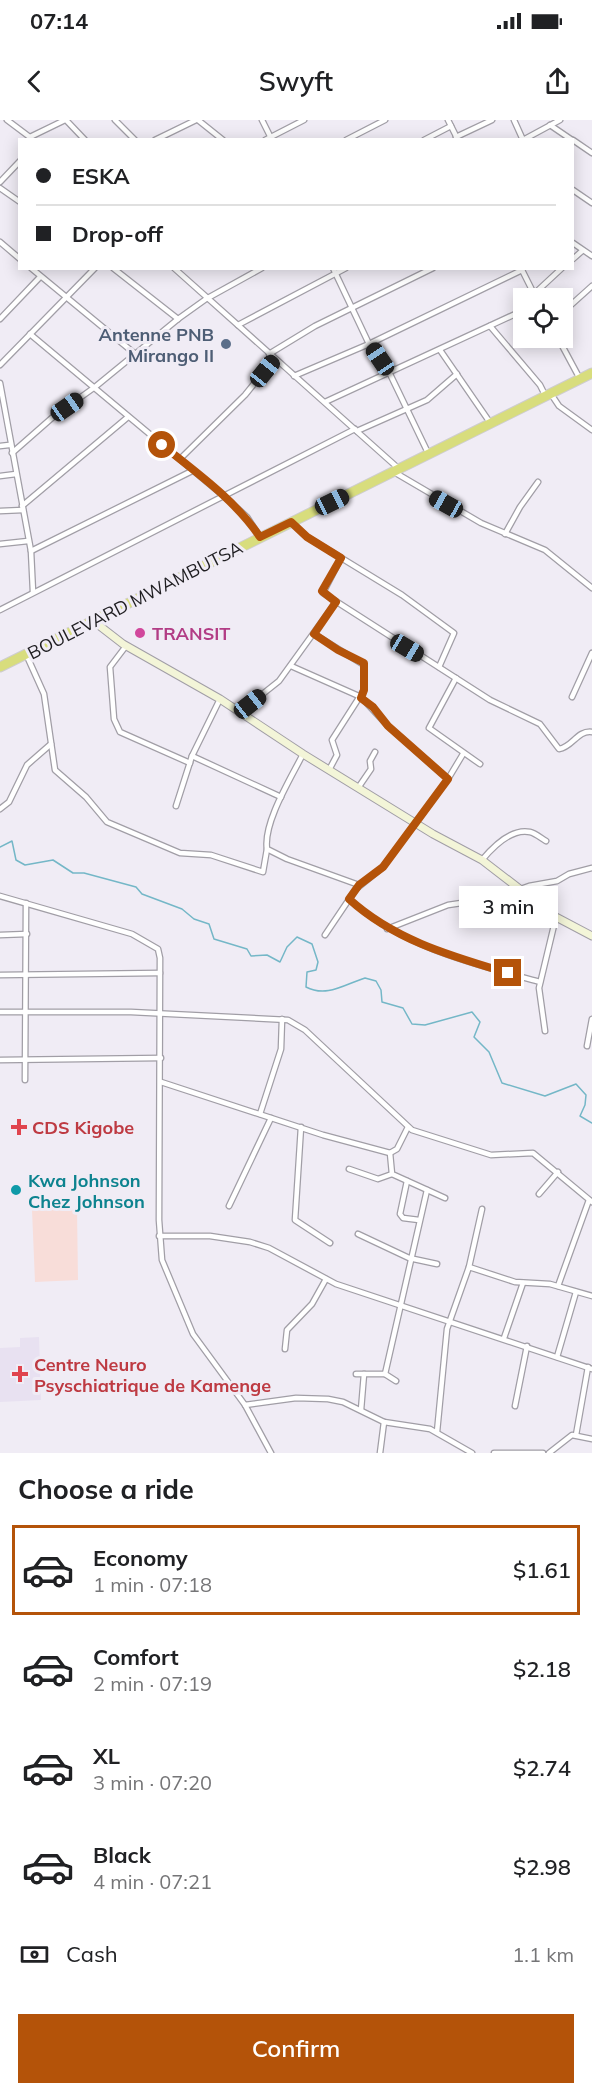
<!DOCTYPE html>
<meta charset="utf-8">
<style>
:root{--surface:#fff;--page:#f6f6f6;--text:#202124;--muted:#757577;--line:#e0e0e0;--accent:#b45309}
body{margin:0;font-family:Mulish,sans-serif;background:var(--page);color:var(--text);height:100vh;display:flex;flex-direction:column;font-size:22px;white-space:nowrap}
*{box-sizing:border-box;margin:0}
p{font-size:20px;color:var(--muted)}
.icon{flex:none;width:33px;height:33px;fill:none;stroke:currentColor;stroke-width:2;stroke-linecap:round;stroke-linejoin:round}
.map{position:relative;height:1333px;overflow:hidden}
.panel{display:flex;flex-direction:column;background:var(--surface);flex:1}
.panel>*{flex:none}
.hud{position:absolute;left:18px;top:18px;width:556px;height:132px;border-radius:0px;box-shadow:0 3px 15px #0003;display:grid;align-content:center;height:132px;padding:0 18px;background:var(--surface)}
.buttons{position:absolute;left:513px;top:168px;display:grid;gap:12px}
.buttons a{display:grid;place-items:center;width:60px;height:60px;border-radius:0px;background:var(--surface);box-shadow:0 3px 15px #0003;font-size:30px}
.end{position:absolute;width:27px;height:27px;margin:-14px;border:8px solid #b45309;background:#fff;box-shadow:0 0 0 3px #fff}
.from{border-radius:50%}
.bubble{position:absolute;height:42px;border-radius:0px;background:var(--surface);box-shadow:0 3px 15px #0003;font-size:20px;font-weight:600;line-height:42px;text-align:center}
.car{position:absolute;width:18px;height:36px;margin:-18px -9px;border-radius:8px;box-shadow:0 0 4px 2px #0007;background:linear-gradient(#222 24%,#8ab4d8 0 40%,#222 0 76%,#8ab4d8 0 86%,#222 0)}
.hud b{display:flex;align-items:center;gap:21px;height:57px;font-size:22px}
.hud b+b{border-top:2px solid var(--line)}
.hud i{width:15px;height:15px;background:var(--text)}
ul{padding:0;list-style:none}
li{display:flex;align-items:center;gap:18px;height:90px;margin:0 12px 9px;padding:0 6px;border:3px solid transparent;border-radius:0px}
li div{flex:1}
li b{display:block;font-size:22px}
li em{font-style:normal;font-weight:600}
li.active{border-color:var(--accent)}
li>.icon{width:54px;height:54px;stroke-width:1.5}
h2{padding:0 18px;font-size:27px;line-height:72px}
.pay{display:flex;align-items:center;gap:15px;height:66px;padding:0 18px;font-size:22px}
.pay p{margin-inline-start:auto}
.action{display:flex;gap:12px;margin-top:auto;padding:12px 18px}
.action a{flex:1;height:69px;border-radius:0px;background:var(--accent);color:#fff;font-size:24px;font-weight:600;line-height:69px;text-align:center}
.status{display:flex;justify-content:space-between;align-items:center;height:42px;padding:0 30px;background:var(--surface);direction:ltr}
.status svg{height:16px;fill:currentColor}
header{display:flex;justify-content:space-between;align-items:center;height:78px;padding:0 18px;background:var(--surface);font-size:27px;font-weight:600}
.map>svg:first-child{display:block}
.industrial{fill:#f8ddd9}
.built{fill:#e8e1f1}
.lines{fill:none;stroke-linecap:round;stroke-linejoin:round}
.stream{stroke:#74b7c7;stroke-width:1.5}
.street-casing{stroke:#a19ea6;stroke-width:7}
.secondary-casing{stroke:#a19ea6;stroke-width:9}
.highway-casing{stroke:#cecdce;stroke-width:11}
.street{stroke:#fff;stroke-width:4.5}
.secondary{stroke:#f3f5d8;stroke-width:7}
.highway{stroke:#d8dd7d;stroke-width:9}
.route{stroke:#b45309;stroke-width:8}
.service-dot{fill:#5c6f8a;stroke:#f0ecf5;stroke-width:2}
.hotel-dot{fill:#d1479c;stroke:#f0ecf5;stroke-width:2}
.health-dot{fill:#e0444e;stroke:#f0ecf5;stroke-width:2}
.culture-dot{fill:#0f9aa8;stroke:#f0ecf5;stroke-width:2}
.labels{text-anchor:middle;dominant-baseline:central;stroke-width:6;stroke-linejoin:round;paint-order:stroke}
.service-label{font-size:18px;font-weight:bold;fill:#4e5e75;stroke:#f0ecf5;text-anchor:end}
.street-label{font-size:18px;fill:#1e1d20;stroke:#f0ecf5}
.hotel-label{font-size:18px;font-weight:bold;fill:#b23c85;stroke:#f0ecf5;text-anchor:start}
.health-label{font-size:18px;font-weight:bold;fill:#be3a42;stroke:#f0ecf5;text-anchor:start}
.culture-label{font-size:18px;font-weight:bold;fill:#0d838f;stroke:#f0ecf5;text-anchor:start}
</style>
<div class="status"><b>07:14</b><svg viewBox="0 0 49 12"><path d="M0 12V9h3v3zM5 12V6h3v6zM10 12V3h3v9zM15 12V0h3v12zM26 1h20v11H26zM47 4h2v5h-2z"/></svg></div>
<header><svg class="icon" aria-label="back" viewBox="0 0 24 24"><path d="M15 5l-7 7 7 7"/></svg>Swyft<svg class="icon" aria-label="share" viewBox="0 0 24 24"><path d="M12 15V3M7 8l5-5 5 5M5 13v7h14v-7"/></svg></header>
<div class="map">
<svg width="592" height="1333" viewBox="0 0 592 1333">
<rect width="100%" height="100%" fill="#f0ecf5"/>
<polygon class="industrial" points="77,1088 78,1160 35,1162 32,1090"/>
<polygon class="built" points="39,1217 41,1280 0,1282 0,1228 20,1227 20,1218"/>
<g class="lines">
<path class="stream" d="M0,727l12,-6 4,19 9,5 28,-5 20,13h11l52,14 6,7 40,15 12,10 15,5 5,15 33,10 4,7 16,-1 13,7 7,-15 10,-10 15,7 6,18 -2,8 -9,2 -1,15c21,11 39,-3 59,-9l11,3 5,9 1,12 21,6 9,16 13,1 47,-13 8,10 -6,15 15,15 13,31 43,13 31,-12 10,11 -1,10 -5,11 12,7"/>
<defs>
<g id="street">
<polyline points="7,0 31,18"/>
<polyline points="66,0 85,20"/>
<polyline points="115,0 135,20"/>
<polyline points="198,0 223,20"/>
<polyline points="262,0 272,20"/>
<polyline points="448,0 458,20"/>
<polyline points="514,0 523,20"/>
<polyline points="550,5 572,20"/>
<polyline points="30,17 65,0"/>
<polyline points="456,17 492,0"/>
<polyline points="155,20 196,0"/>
<polyline points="265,20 304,0"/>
<polyline points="346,20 385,0"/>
<polyline points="424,20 451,6"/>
<polyline points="523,20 560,0"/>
<polyline points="573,20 592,33"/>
<polyline points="0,62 20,41"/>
<polyline points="0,68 20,82"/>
<polyline points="573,70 592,83"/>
<polyline points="0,122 20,139"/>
<polyline points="573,123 592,136"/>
<polyline points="573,139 582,131"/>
<polyline points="31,148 134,233"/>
<polyline points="113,148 178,199"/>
<polyline points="174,148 398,348"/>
<polyline points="333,148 369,224 390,254 429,335"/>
<polyline points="521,148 536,178"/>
<polyline points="534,174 562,148"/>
<polyline points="562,193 592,166"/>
<polyline points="0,199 40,157"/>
<polyline points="238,205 346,148"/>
<polyline points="490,206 540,265 546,277"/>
<polyline points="30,214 225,377 247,397 260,417"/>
<polyline points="558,218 580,259"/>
<polyline points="440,230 491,304"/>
<polyline points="269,234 315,206 433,148"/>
<polyline points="0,245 95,148"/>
<polyline points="294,256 369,224 522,150"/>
<polyline points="0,263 31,431 33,472"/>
<polyline points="551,274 559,286 592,310"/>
<polyline points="325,282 524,190"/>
<polyline points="357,311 427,280 457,254"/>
<polyline points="0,326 9,325"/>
<polyline points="12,333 53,297 95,267 178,199 206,179 262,148"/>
<polyline points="180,339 245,275 274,239"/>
<polyline points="394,352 481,403 545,430 592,468"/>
<polyline points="0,356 16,354"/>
<polyline points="22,386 128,297"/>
<polyline points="0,391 23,390"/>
<polyline points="291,402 307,417 402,475 454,513 439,547"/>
<polyline points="505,414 520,387 538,362"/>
<polyline points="0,424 28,421"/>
<polyline points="31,431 192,351"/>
<path d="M341,438l-18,35 167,107 50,24 19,25c14,-2 18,-19 33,-17"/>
<polyline points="0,490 355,309"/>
<polyline points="314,514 364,545 364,570 332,620 337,635 329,650"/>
<polyline points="126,526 110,547 114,599 120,612 190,643"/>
<polyline points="26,534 44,574 55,650 86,677 107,702 180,733 211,735 263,752 267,729"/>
<polyline points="291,546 361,577 388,606 448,659"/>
<polyline points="456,558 429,608 480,644"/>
<polyline points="572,577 592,533"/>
<polyline points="240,592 279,561 336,482"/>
<path d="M303,634c-12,24 -40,69 -36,95l20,10 72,26"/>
<polyline points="192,636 281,677"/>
<polyline points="358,668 371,649 370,641 375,632"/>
<polyline points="176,686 192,636 220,579"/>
<polyline points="0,689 9,682 27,645 51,624"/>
<path d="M482,740c10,-12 29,-32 48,-28 5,1 11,6 16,9"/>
<polyline points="0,776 132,814 158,829 160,838 159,1100 162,1140 193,1214 245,1285 271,1333"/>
<path d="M349,779c51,47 125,65 191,83"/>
<polyline points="387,809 448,785 495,778 529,766 557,761 569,754 592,748"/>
<polyline points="0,815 27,814"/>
<polyline points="325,815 356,769 383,747 448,659 463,634"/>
<polyline points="0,855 160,853"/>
<polyline points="0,892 131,892 288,900 305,910 412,1010 491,1035 533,1033 592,1082"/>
<polyline points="545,911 539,868 556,797"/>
<polyline points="587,926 592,899"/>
<polyline points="0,940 161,938"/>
<polyline points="25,960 26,783"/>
<polyline points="161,962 323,1015 390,1033 397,1029 408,1007"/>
<polyline points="260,994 281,929 282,899"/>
<polyline points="301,1007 295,1100 330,1123"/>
<polyline points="390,1033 392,1054 445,1078"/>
<polyline points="349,1049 378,1059 392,1054"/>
<polyline points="407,1061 400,1094 403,1098 419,1100"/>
<polyline points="539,1074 558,1052"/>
<polyline points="229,1086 271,998"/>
<polyline points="358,1114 409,1138 437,1144"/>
<polyline points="159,1116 210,1116 250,1122 269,1128 336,1164 592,1249"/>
<polyline points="469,1147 482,1089"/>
<polyline points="558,1166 589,1080"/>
<polyline points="504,1218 523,1163"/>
<polyline points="285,1229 287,1210 312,1184 326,1159"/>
<polyline points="557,1237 576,1172"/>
<polyline points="356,1254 385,1254 396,1261"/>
<polyline points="385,1254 427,1070"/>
<polyline points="245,1285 296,1278 328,1279 343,1282 384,1302 430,1309 472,1333"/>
<polyline points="515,1286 527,1226"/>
<polyline points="361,1290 364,1254"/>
<polyline points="437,1312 447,1209 469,1147 515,1162 550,1164 592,1176"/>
<polyline points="576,1315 588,1247"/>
<polyline points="380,1333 384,1302"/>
<polyline points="494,1333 543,1333"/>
<polyline points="549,1333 572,1315 592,1319"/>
</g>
<polyline id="secondary" points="92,500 123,524 220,579 303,634 433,714 482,740 556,797 592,816"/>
<polyline id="highway" points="0,547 592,253"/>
</defs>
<use href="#street" class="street-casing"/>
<use href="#secondary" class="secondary-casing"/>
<use href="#highway" class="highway-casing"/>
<use href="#street" class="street"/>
<use href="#secondary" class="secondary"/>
<use href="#highway" class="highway"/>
</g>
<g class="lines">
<path class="route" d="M162,325c35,28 73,55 98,92l31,-15 16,15 34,21 -19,33 14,11 -22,32 24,16 26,13v27l-3,8 12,9 15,19 60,53 -65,88 -24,18 -10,14c45,41 102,57 159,74"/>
</g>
<circle class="service-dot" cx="226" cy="224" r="6"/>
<circle class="hotel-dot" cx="140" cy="513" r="6"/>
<g class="health-dot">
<path d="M16 998h6v6h6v6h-6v6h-6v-6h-6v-6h6z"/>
<path d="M17 1245h6v6h6v6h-6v6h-6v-6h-6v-6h6z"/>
</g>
<circle class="culture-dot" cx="16" cy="1070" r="6"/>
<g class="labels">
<g class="service-label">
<text x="214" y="214">Antenne PNB<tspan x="214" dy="21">Mirango II</tspan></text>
</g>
<g class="street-label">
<text transform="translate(135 480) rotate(-27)">BOULEVARD MWAMBUTSA</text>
</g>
<g class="hotel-label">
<text x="152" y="513">TRANSIT</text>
</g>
<g class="health-label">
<text x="32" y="1007">CDS Kigobe</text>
<text x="34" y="1244">Centre Neuro<tspan x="34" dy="21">Psyschiatrique de Kamenge</tspan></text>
</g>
<g class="culture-label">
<text x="28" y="1060">Kwa Johnson<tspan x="28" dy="21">Chez Johnson</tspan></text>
</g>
</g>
</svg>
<div class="buttons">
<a><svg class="icon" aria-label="locate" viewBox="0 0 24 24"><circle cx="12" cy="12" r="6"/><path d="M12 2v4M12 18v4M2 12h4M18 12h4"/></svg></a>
</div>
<i class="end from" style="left:162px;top:325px"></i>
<i class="end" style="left:508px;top:853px"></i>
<div class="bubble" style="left:459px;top:766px;width:99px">3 min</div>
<i class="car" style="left:380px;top:239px;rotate:326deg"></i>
<i class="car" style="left:265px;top:251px;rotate:39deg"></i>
<i class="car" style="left:67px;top:287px;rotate:55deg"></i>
<i class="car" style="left:332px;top:382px;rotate:64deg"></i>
<i class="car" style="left:446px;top:384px;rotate:299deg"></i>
<i class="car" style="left:407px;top:528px;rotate:121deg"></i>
<i class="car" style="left:250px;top:584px;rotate:52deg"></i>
<div class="hud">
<b><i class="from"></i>ESKA</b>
<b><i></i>Drop-off</b>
</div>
</div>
<section class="panel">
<h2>Choose a ride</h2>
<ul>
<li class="active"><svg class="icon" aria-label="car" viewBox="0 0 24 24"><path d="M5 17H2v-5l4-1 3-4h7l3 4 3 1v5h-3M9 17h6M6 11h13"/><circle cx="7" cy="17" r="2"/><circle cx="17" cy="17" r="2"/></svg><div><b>Economy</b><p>1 min · 07:18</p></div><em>$1.61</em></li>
<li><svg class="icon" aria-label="car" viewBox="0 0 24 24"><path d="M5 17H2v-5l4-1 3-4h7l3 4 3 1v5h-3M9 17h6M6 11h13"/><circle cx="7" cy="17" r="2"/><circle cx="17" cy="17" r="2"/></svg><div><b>Comfort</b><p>2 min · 07:19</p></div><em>$2.18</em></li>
<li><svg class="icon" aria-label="car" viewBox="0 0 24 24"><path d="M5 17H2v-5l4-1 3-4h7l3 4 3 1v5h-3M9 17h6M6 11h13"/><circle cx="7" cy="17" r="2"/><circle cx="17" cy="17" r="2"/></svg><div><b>XL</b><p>3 min · 07:20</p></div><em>$2.74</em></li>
<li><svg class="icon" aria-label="car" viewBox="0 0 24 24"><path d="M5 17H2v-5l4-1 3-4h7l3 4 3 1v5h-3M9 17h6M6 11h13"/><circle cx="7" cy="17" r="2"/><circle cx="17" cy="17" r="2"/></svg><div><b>Black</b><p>4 min · 07:21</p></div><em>$2.98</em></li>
</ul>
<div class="pay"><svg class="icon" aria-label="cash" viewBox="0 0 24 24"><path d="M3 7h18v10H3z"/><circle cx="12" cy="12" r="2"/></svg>Cash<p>1.1 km</p></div>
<div class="action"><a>Confirm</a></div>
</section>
